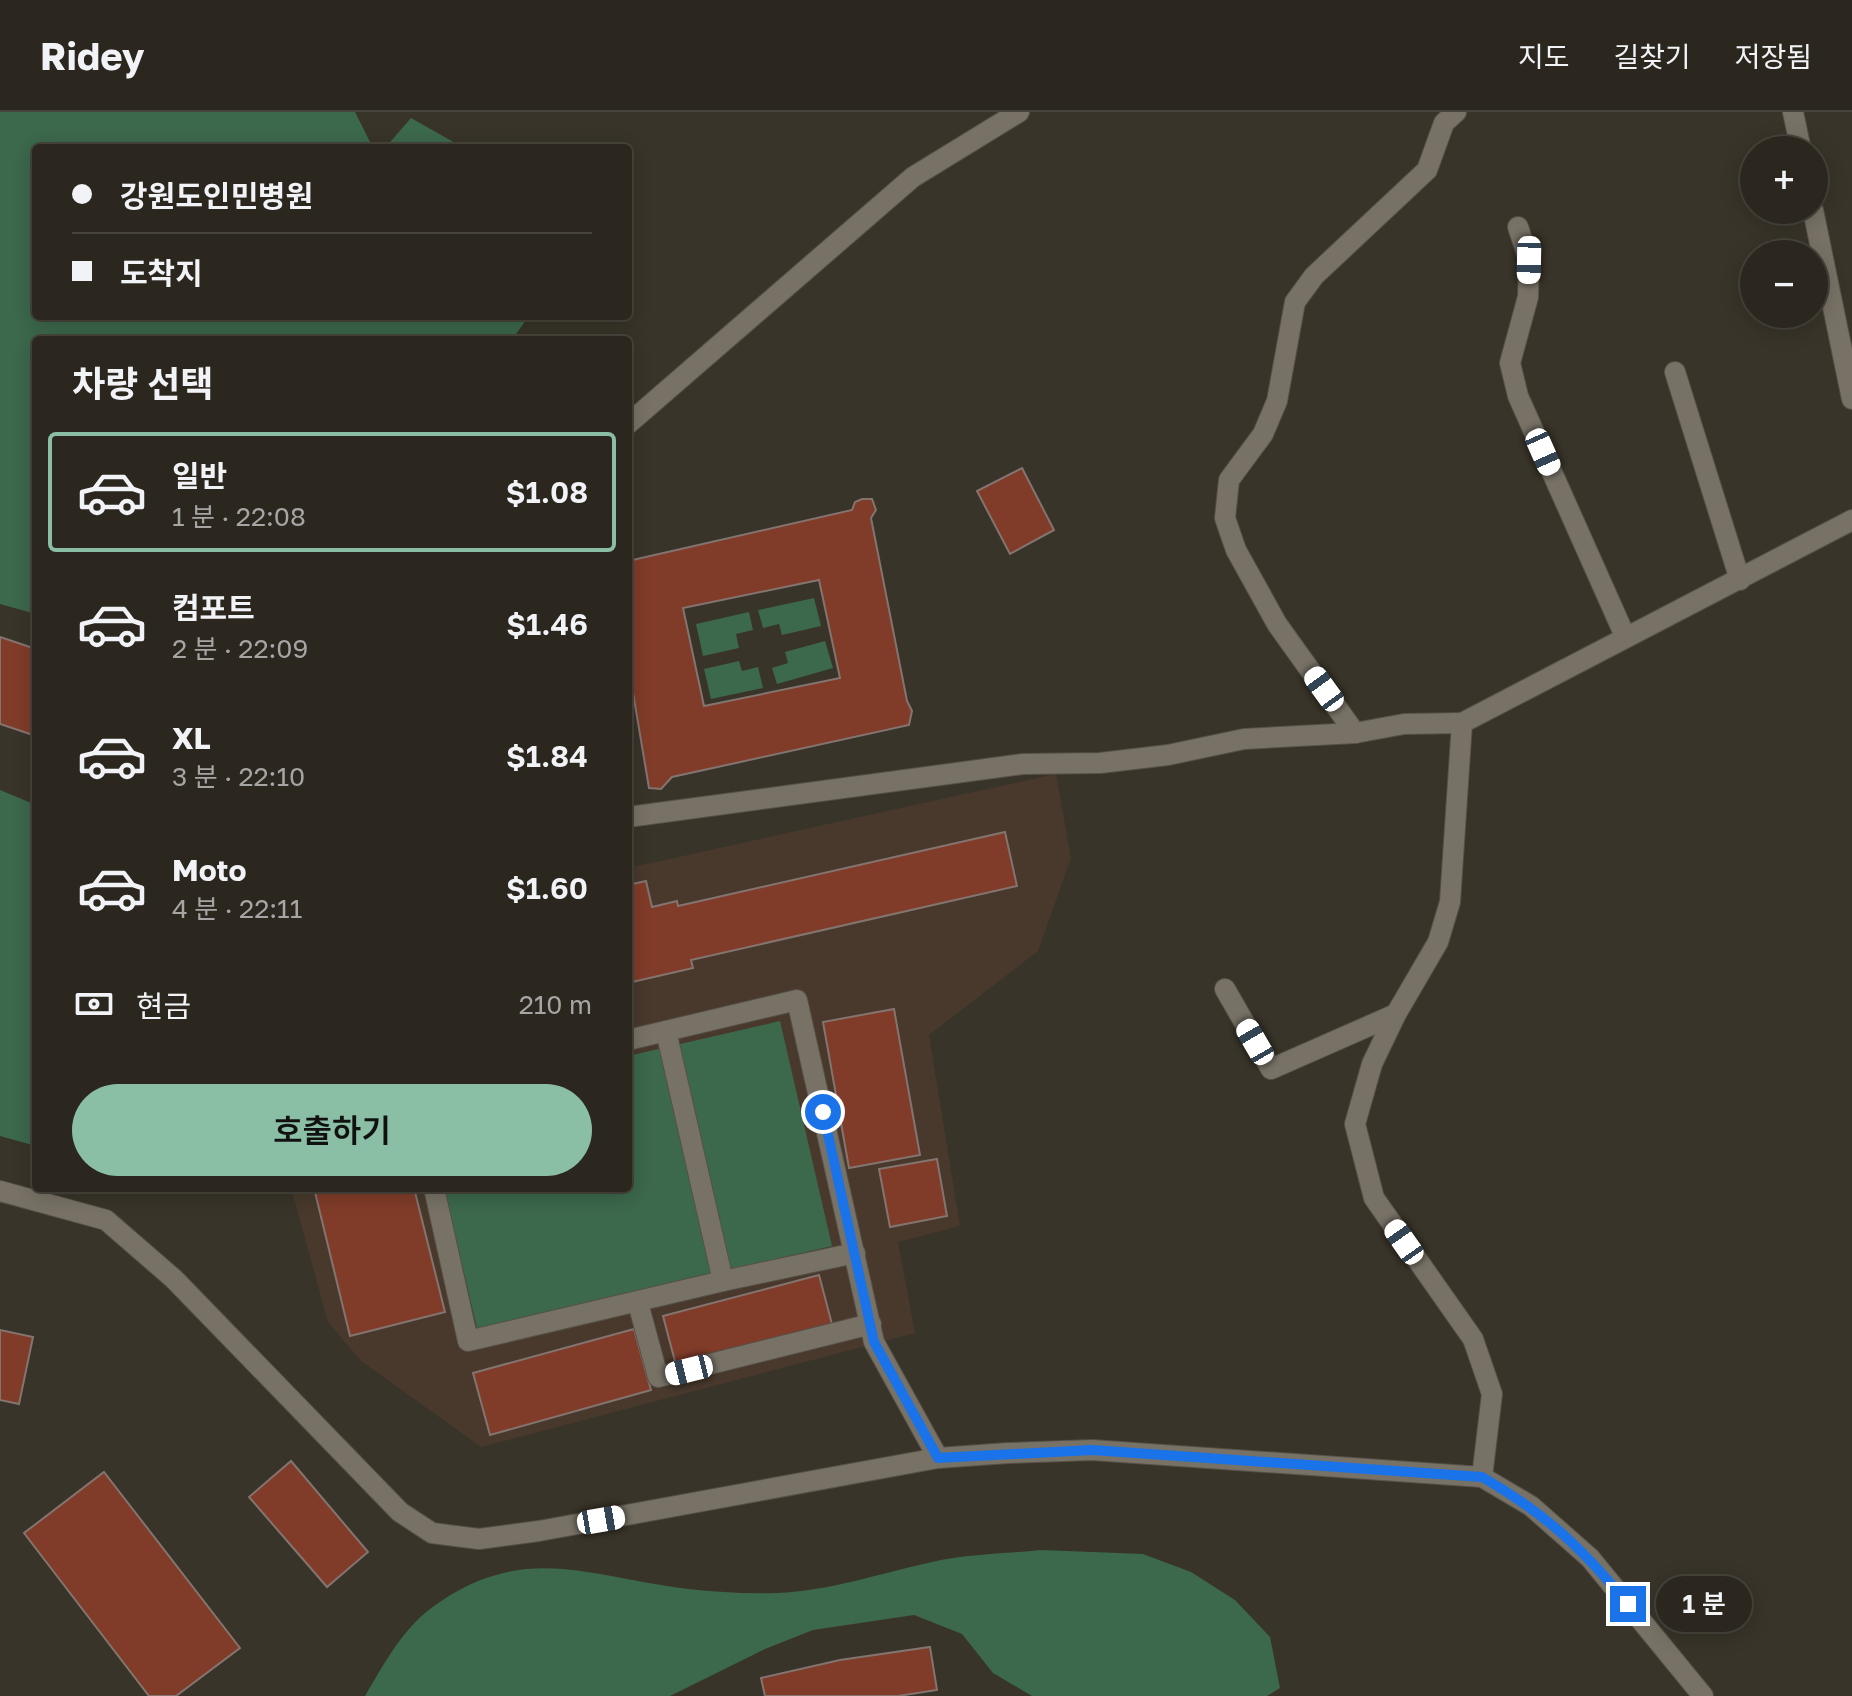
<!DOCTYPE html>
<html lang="ko">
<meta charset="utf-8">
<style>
:root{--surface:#2b271f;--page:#332f28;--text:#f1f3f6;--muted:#a6a5a4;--line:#47443d;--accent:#8abfa5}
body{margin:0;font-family:"Golos Text","Noto Sans KR",sans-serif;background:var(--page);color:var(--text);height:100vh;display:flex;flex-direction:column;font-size:30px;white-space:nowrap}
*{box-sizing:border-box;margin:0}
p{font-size:26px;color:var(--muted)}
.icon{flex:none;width:44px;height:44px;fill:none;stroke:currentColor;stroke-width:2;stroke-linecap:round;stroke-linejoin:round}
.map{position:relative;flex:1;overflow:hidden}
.panel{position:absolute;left:32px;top:224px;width:600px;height:856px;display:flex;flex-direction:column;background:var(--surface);border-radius:8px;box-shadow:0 4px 20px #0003,0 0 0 2px var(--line)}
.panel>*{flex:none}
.hud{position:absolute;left:32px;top:32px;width:600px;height:176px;border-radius:8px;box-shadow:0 4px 20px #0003,0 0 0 2px var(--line);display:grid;align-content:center;height:176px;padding:0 40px;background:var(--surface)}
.fabs{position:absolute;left:1740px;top:24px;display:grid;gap:16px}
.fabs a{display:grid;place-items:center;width:88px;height:88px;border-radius:50%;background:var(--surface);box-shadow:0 4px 20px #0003,0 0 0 2px var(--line);font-size:40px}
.end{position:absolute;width:36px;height:36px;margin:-18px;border:10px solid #1a73e8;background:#fff;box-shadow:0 0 0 4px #fff}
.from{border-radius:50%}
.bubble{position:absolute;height:56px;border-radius:28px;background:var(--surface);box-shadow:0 4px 20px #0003,0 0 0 2px var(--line);font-size:26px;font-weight:600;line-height:56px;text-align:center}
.car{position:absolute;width:24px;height:48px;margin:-24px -12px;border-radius:10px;box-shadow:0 0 6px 2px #0007;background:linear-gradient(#fff 24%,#345 0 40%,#fff 0 76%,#345 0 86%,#fff 0)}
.hud b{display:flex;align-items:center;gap:28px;height:76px;font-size:30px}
.hud b+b{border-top:2px solid var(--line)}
.hud i{width:20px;height:20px;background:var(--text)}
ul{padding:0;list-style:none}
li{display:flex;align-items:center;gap:24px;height:120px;margin:0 16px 12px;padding:0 24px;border:4px solid transparent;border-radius:8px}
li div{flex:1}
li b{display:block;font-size:30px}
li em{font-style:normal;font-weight:600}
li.selected{border-color:var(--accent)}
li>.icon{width:72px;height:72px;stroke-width:1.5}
h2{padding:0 40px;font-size:36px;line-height:96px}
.pay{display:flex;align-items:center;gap:20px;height:88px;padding:0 40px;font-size:30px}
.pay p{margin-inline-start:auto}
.cta{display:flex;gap:16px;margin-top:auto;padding:16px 40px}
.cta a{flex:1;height:92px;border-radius:48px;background:var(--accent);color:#111;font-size:32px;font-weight:600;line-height:92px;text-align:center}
header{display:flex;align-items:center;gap:48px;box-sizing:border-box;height:112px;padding:0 40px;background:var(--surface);border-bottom:2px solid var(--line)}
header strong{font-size:38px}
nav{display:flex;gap:44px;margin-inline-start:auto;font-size:28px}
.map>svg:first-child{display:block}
.medical{fill:#48392c}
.green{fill:#3c684c}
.building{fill:#803c29;stroke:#837470;stroke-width:2;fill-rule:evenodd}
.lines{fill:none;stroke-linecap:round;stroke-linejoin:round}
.minor-casing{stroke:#565148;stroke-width:22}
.minor{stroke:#787266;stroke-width:20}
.route{stroke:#1a73e8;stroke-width:10}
</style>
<header>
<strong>Ridey</strong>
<nav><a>지도</a><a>길찾기</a><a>저장됨</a></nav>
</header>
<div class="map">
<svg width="1852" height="1584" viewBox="0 0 1852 1584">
<rect width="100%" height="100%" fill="#393429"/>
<polygon class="medical" points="1056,662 1071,746 1038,839 929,923 960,1114 898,1130 915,1221 481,1335 361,1249 328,1210 291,1076 628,1076 628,756"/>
<g class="green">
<polygon points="0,0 355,0 373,36 36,36 36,204 529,204 516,222 517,228 36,228 36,502 0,492"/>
<polygon points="411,6 457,32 461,36 385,36"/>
<polygon points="814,486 821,514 782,523 779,512 763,516 758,498"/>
<polygon points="749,500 753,518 736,522 739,536 703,544 696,512"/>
<polygon points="825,529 833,556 777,572 772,556 788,551 785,540"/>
<polygon points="739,549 742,559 758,555 763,576 711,587 704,557"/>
<polygon points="0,678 36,693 36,1034 0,1024"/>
<polygon points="780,909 832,1134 477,1216 444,1076 628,1076 628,944"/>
<path d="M1041,1438l102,4 48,18 44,28 35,37 10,51 -13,8h-235l-39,-23 -31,-39 -48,-19 -101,15 -48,19 -95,47h-305c18,-30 36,-65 65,-87 89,-67 154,-34 250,-21 32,4 65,6 97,5 53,-2 104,-20 155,-31 35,-8 73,-8 109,-12z"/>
</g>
<g class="building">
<polygon points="1022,356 1054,418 1010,442 977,379"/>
<path d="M862,387h10l4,11 -5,8 36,183 5,10 -3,14 -237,52 -11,12 -12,-1 -21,-125v-102l224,-51 3,-8zM819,468l21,98 -136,28 -21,-98z"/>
<polygon points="0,525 36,537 36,624 0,612"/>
<polygon points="1005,720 1017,774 691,848 693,856 628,871 628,773 646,769 652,795 677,789 678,794"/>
<polygon points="894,897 920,1043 849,1056 823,910"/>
<polygon points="937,1047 947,1104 890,1115 879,1057"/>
<polygon points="314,1076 414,1076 445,1200 350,1224"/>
<polygon points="819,1163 833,1216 677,1257 663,1204"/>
<polygon points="634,1217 651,1278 490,1323 473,1261"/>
<polygon points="0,1218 33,1225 19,1292 0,1288"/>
<polygon points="291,1349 368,1440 327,1475 249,1385"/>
<polygon points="104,1360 240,1536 176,1584 149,1584 24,1421"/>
<polygon points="930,1535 937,1578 898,1584 765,1584 761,1566 840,1548"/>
</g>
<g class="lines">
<defs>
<g id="minor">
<polyline points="1793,0 1801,38"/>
<polyline points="1813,98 1852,287"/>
<polyline points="1518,115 1529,148 1528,185 1510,251 1518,284 1625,524"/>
<polyline points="1675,260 1740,468"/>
<polyline points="628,312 913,65 1019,0"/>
<polyline points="1355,621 1277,512 1236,438 1225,406 1229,368 1263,322 1277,289 1295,190 1314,164 1427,58 1444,11 1456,0"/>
<polyline points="628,705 1023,652 1100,651 1168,643 1244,627 1355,621 1404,612 1462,611"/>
<polyline points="1225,877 1271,957 1396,902"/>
<polyline points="666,919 723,1169 855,1141"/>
<polyline points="628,928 797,888 874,1230 938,1346"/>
<polyline points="434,1076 468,1229 723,1169"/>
<polyline points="0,1079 106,1108 174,1167 400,1400 432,1421 479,1427 539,1419 938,1346 1008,1341 1092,1338 1482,1365"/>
<polyline points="638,1191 658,1265 871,1212"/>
<polyline points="1703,1584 1590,1446 1531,1394 1482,1365 1492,1282 1473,1227 1374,1086 1355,1012 1372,952 1396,902 1438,830 1450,790 1462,611 1852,408"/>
</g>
</defs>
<use href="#minor" class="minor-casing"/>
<use href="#minor" class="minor"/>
</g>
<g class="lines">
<path class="route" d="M823,1000l51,230 64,116 154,-8 390,27c64,37 99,70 146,127"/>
</g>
</svg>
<div class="fabs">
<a>+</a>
<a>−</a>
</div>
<i class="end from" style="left:823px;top:1000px"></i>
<i class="end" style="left:1628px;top:1492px"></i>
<div class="bubble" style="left:1656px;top:1464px;width:96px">1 분</div>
<i class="car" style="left:1529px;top:148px;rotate:181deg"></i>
<i class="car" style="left:1543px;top:340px;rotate:156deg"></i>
<i class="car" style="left:1324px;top:577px;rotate:324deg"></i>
<i class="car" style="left:1255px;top:930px;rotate:330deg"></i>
<i class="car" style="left:1404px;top:1130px;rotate:325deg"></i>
<i class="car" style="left:689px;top:1258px;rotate:256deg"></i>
<i class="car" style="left:601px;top:1408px;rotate:80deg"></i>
<div class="hud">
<b><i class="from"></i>강원도인민병원</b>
<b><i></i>도착지</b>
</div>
<section class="panel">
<h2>차량 선택</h2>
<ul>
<li class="selected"><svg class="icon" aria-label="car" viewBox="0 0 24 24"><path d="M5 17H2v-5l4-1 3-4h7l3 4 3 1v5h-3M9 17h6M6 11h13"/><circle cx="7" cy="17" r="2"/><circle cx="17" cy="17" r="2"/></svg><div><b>일반</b><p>1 분 · 22:08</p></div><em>$1.08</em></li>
<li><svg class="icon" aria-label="car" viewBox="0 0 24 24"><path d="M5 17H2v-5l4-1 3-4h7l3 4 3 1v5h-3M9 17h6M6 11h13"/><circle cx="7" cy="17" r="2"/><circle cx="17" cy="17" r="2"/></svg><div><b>컴포트</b><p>2 분 · 22:09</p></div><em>$1.46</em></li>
<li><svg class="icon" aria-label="car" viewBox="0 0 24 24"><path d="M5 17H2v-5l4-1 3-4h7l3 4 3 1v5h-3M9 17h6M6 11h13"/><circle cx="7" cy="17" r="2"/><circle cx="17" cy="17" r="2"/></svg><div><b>XL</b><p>3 분 · 22:10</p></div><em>$1.84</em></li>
<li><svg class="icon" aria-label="car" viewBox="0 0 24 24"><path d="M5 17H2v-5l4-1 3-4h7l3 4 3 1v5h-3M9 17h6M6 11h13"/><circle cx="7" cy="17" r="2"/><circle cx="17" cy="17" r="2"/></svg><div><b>Moto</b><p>4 분 · 22:11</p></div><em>$1.60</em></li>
</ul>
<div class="pay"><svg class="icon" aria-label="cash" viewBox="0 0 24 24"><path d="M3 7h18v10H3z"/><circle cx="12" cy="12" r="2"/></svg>현금<p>210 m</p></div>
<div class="cta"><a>호출하기</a></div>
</section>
</div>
